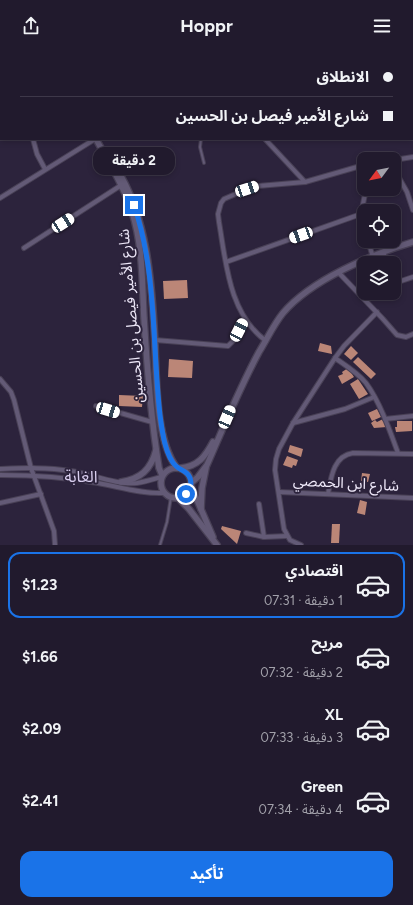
<!DOCTYPE html>
<html lang="ar">
<meta charset="utf-8">
<style>
:root{--surface:#211a2d;--page:#292335;--text:#f1f3f6;--muted:#a2a1aa;--line:#3e3849;--accent:#1a73e8}
body{margin:0;font-family:Figtree,"Noto Sans Arabic",sans-serif;background:var(--page);color:var(--text);direction:rtl;height:100vh;display:flex;flex-direction:column;font-size:15px;white-space:nowrap}
*{box-sizing:border-box;margin:0}
p{font-size:13px;color:var(--muted)}
.icon{flex:none;width:22px;height:22px;fill:none;stroke:currentColor;stroke-width:2;stroke-linecap:round;stroke-linejoin:round}
.map{position:relative;height:493px;overflow:hidden;direction:ltr}
.panel{display:flex;flex-direction:column;background:var(--surface);flex:1}
.panel>*{flex:none}
.hud{position:absolute;left:0px;top:0px;width:413px;height:88px;box-shadow:0 2px 6px #0003,0 0 0 1px var(--line);direction:rtl;display:grid;align-content:center;height:88px;padding:0 20px;background:var(--surface)}
.needle{width:26px;rotate:238deg}
.fabs{position:absolute;left:357px;top:100px;display:grid;gap:8px}
.fabs a{display:grid;place-items:center;width:44px;height:44px;border-radius:8px;background:var(--surface);box-shadow:0 2px 6px #0003,0 0 0 1px var(--line);font-size:20px}
.end{position:absolute;width:18px;height:18px;margin:-9px;border:5px solid #1a73e8;background:#fff;box-shadow:0 0 0 2px #fff}
.from{border-radius:50%}
.bubble{position:absolute;height:28px;border-radius:12px;background:var(--surface);box-shadow:0 2px 6px #0003,0 0 0 1px var(--line);font-size:13px;font-weight:700;line-height:28px;text-align:center;direction:rtl}
.car{position:absolute;width:12px;height:24px;margin:-12px -6px;border-radius:5px;box-shadow:0 0 3px 1px #0007;background:linear-gradient(#fff 24%,#345 0 40%,#fff 0 76%,#345 0 86%,#fff 0)}
.hud b{display:flex;align-items:center;gap:14px;height:38px;font-size:15px}
.hud b+b{border-top:1px solid var(--line)}
.hud i{width:10px;height:10px;background:var(--text)}
ul{padding:7px 0 0;list-style:none}
li{display:flex;align-items:center;gap:12px;height:66px;margin:0 8px 6px;padding:0 12px;border:2px solid transparent;border-radius:12px}
li div{flex:1}
li b{display:block;font-size:15px}
li em{font-style:normal;font-weight:700}
li.on{border-color:var(--accent)}
li>.icon{width:36px;height:36px;stroke-width:1.5}
.primary-button{display:flex;gap:8px;margin-top:auto;padding:8px 20px}
.primary-button a{flex:1;height:46px;border-radius:12px;background:var(--accent);color:#fff;font-size:16px;font-weight:700;line-height:46px;text-align:center}
header{display:flex;justify-content:space-between;align-items:center;height:52px;padding:0 20px;background:var(--surface);font-size:18px;font-weight:700}
.map>svg:first-child{display:block}
.building{fill:#bb8677}
.lines{fill:none;stroke-linecap:round;stroke-linejoin:round}
.service-casing{stroke:#494156;stroke-width:4}
.minor-casing{stroke:#494156;stroke-width:6}
.tertiary-casing{stroke:#494156;stroke-width:8}
.service{stroke:#635a76;stroke-width:2}
.minor{stroke:#635a76;stroke-width:4}
.tertiary{stroke:#635a76;stroke-width:5.5}
.route{stroke:#1a73e8;stroke-width:5}
.labels{text-anchor:middle;dominant-baseline:central;stroke-width:4;stroke-linejoin:round;paint-order:stroke}
.street-label{font-size:15px;fill:#eee8f9;stroke:#2c233c}
.neighbourhood-label{font-size:16px;fill:#d9ceef;stroke:#2c233c}
</style>
<header><svg class="icon" aria-label="menu" viewBox="0 0 24 24"><path d="M4 6h16M4 12h16M4 18h16"/></svg>Hoppr<svg class="icon" aria-label="share" viewBox="0 0 24 24"><path d="M12 15V3M7 8l5-5 5 5M5 13v7h14v-7"/></svg></header>
<div class="map">
<svg width="413" height="493" viewBox="0 0 413 493">
<rect width="100%" height="100%" fill="#2c233c"/>
<g class="building">
<polygon points="187,228 188,246 164,247 163,229"/>
<polygon points="320,291 331,294 332,302 318,299"/>
<polygon points="351,294 358,301 351,308 344,302"/>
<polygon points="358,305 376,322 371,327 353,310"/>
<polygon points="169,307 193,309 192,326 168,325"/>
<polygon points="348,316 354,325 342,332 338,324 343,322 342,320"/>
<polygon points="358,327 368,342 359,347 350,332"/>
<polygon points="119,343 143,344 142,355 119,354"/>
<polygon points="377,357 381,365 372,369 368,361"/>
<polygon points="383,367 387,375 374,376 371,371 375,368 377,370"/>
<polygon points="397,369 412,369 412,379 396,380 395,375 397,375"/>
<polygon points="290,393 303,397 301,405 288,400"/>
<polygon points="287,404 298,408 296,414 293,413 292,416 283,413"/>
<polygon points="362,421 370,422 368,430 361,429"/>
<polygon points="360,448 367,450 365,463 357,461"/>
<polygon points="332,472 340,472 339,491 331,491"/>
<polygon points="222,474 241,479 237,492 221,477"/>
</g>
<g class="lines">
<defs>
<g id="service">
<polyline points="203,0 203,1"/>
<polyline points="267,0 267,1"/>
<polyline points="201,87 200,95 204,111"/>
<polyline points="160,493 167,470 171,445"/>
</g>
<g id="minor">
<polyline points="15,0 15,1"/>
<polyline points="412,34 413,33"/>
<polyline points="33,87 37,102 45,117"/>
<polyline points="265,87 305,130"/>
<polyline points="394,108 413,105"/>
<polyline points="394,117 407,140 413,158"/>
<polyline points="0,146 95,87"/>
<polyline points="364,174 361,162 366,137"/>
<polyline points="368,189 373,205"/>
<polyline points="24,196 123,132"/>
<polyline points="383,201 389,211"/>
<polyline points="226,210 361,162"/>
<polyline points="394,220 397,226 401,229 413,225"/>
<polyline points="339,221 383,267 397,283 406,285 413,282"/>
<polyline points="155,288 228,294 233,289 244,266"/>
<path d="M266,289c-37,-27 -40,-78 -47,-119l-1,-8 3,-11 3,-4 14,-6 20,-7 47,-4 59,-17"/>
<path d="M335,306c10,7 23,15 31,25 14,19 24,48 32,70"/>
<polyline points="0,327 11,340 14,348 31,416 54,479 55,493"/>
<polyline points="96,354 152,370"/>
<polyline points="385,367 413,364"/>
<polyline points="293,371 345,357 374,345"/>
<path d="M0,417c24,-1 47,-2 71,2 21,3 44,14 66,12 8,-1 17,-4 24,-6"/>
<path d="M0,423c33,0 65,2 98,8 22,4 44,11 66,10"/>
<polyline points="279,440 413,446"/>
<path d="M328,442c3,-16 5,-38 25,-41l60,1"/>
<polyline points="0,451 41,442"/>
<polyline points="259,452 264,485"/>
<polyline points="246,481 264,485 287,484"/>
<polyline points="301,493 290,488 284,477 275,418 276,407 279,397 293,371 335,306 344,294 377,260"/>
</g>
<g id="tertiary">
<polyline points="73,0 73,1"/>
<path d="M96,87c13,24 28,47 36,73 11,34 10,70 12,106 3,50 7,101 15,150l3,7"/>
<path d="M121,124c25,45 30,99 33,150 3,38 -1,111 23,142"/>
<circle cx="176" cy="431" r="15"/>
<path d="M181,416c17,-2 24,-11 32,-26"/>
<path d="M121,430c19,-3 30,-12 35,-32"/>
<path d="M191,431l7,-6 9,-12c17,-39 32,-76 52,-113 8,-13 15,-28 24,-39 28,-33 89,-59 130,-71"/>
<polyline points="191,434 213,485"/>
<polyline points="178,446 189,457 217,493"/>
<polyline points="201,457 202,436 206,416"/>
</g>
</defs>
<use href="#service" class="service-casing"/>
<use href="#minor" class="minor-casing"/>
<use href="#tertiary" class="tertiary-casing"/>
<use href="#service" class="service"/>
<use href="#minor" class="minor"/>
<use href="#tertiary" class="tertiary"/>
</g>
<g class="lines">
<path class="route" d="M134,153c23,68 18,140 26,210 2,15 5,41 16,51 5,5 11,4 14,12 2,6 0,12 -4,16"/>
</g>
<g class="labels">
<g class="street-label">
<text transform="translate(131 264) rotate(-95)">شارع الأمير فيصل بن الحسين</text>
<text transform="translate(346 431) rotate(3)">شارع ابن الحمصي</text>
</g>
<g class="neighbourhood-label">
<text x="81" y="424">الغابة</text>
</g>
</g>
</svg>
<div class="fabs">
<a><svg class="needle" viewBox="-14 -14 28 28"><path d="M0-13l5 13h-10z" fill="#e53935"/><path d="M0 13l5-13h-10z" fill="#a2a1aa"/></svg></a>
<a><svg class="icon" aria-label="locate" viewBox="0 0 24 24"><circle cx="12" cy="12" r="6"/><path d="M12 2v4M12 18v4M2 12h4M18 12h4"/></svg></a>
<a><svg class="icon" aria-label="layers" viewBox="0 0 24 24"><path d="M12 4l9 5-9 5-9-5zM3 14l9 5 9-5"/></svg></a>
</div>
<i class="end from" style="left:186px;top:442px"></i>
<i class="end" style="left:134px;top:153px"></i>
<div class="bubble" style="left:93px;top:95px;width:82px">2 دقيقة</div>
<i class="car" style="left:247px;top:137px;rotate:72deg"></i>
<i class="car" style="left:63px;top:171px;rotate:57deg"></i>
<i class="car" style="left:301px;top:183px;rotate:250deg"></i>
<i class="car" style="left:239px;top:278px;rotate:27deg"></i>
<i class="car" style="left:108px;top:358px;rotate:107deg"></i>
<i class="car" style="left:227px;top:365px;rotate:23deg"></i>
<div class="hud">
<b><i class="from"></i>الانطلاق</b>
<b><i></i>شارع الأمير فيصل بن الحسين</b>
</div>
</div>
<section class="panel">
<ul>
<li class="on"><svg class="icon" aria-label="car" viewBox="0 0 24 24"><path d="M5 17H2v-5l4-1 3-4h7l3 4 3 1v5h-3M9 17h6M6 11h13"/><circle cx="7" cy="17" r="2"/><circle cx="17" cy="17" r="2"/></svg><div><b>اقتصادي</b><p>1 دقيقة · 07:31</p></div><em>$1.23</em></li>
<li><svg class="icon" aria-label="car" viewBox="0 0 24 24"><path d="M5 17H2v-5l4-1 3-4h7l3 4 3 1v5h-3M9 17h6M6 11h13"/><circle cx="7" cy="17" r="2"/><circle cx="17" cy="17" r="2"/></svg><div><b>مريح</b><p>2 دقيقة · 07:32</p></div><em>$1.66</em></li>
<li><svg class="icon" aria-label="car" viewBox="0 0 24 24"><path d="M5 17H2v-5l4-1 3-4h7l3 4 3 1v5h-3M9 17h6M6 11h13"/><circle cx="7" cy="17" r="2"/><circle cx="17" cy="17" r="2"/></svg><div><b>XL</b><p>3 دقيقة · 07:33</p></div><em>$2.09</em></li>
<li><svg class="icon" aria-label="car" viewBox="0 0 24 24"><path d="M5 17H2v-5l4-1 3-4h7l3 4 3 1v5h-3M9 17h6M6 11h13"/><circle cx="7" cy="17" r="2"/><circle cx="17" cy="17" r="2"/></svg><div><b>Green</b><p>4 دقيقة · 07:34</p></div><em>$2.41</em></li>
</ul>
<div class="primary-button"><a>تأكيد</a></div>
</section>
